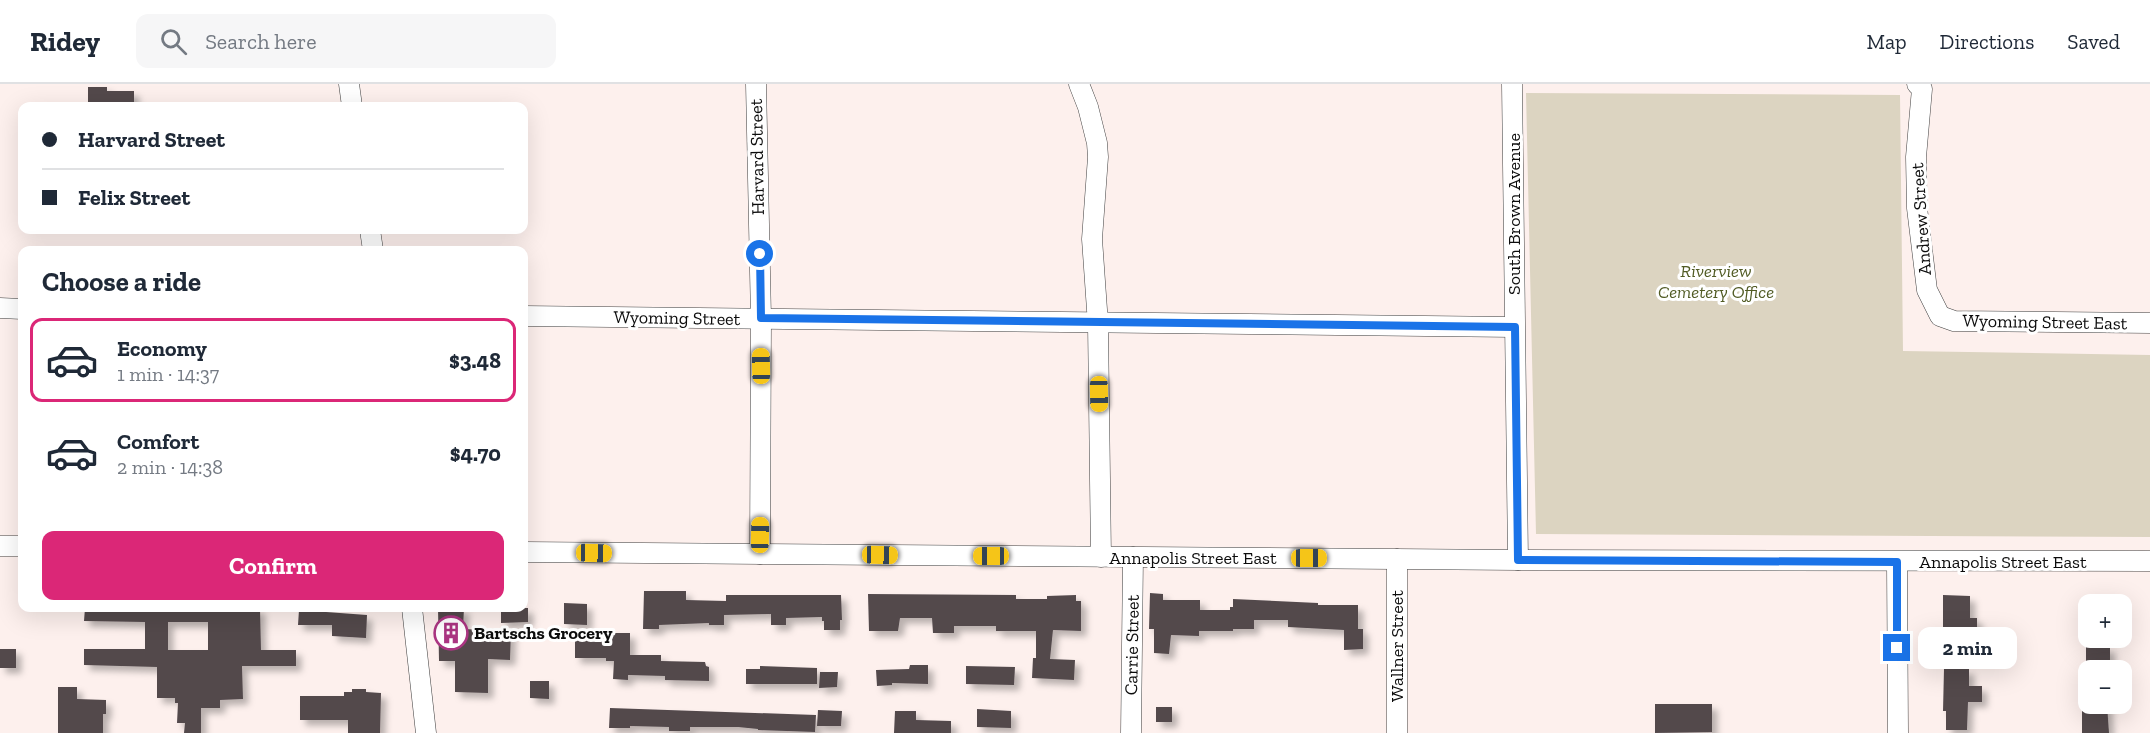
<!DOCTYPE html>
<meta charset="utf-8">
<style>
:root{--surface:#fff;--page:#f6f6f7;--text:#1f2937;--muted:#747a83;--line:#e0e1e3;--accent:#db2777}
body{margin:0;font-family:"Zilla Slab",serif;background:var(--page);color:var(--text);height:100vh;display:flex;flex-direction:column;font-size:22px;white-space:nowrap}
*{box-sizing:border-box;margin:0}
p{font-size:20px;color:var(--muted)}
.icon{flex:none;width:33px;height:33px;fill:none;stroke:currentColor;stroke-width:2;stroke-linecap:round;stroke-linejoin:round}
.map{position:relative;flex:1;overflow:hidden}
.panel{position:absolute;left:18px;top:162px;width:510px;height:366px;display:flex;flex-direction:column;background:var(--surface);border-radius:12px;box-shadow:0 6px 24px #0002}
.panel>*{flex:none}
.banner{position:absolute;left:18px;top:18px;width:510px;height:132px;border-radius:12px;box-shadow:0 6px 24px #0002;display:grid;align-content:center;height:132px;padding:0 24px;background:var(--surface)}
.controls{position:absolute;left:2078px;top:510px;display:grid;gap:12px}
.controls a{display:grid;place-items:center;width:54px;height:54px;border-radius:12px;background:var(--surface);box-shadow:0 6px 24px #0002;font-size:30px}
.end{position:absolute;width:27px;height:27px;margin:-14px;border:8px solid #1a73e8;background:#fff;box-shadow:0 0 0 3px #fff}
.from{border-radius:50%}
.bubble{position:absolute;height:42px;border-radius:12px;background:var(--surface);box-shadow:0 6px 24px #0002;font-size:20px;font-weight:700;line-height:42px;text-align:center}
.car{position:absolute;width:18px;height:36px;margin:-18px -9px;border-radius:8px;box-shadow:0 0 4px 2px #0007;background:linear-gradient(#f5c518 24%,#345 0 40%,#f5c518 0 76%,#345 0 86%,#f5c518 0)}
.banner b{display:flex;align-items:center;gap:21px;height:57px;font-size:22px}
.banner b+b{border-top:2px solid var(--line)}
.banner i{width:15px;height:15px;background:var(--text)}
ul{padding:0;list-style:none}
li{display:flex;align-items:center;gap:18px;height:84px;margin:0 12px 9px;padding:0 12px;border:3px solid transparent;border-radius:12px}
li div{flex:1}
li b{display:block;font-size:22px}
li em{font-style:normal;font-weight:700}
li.on{border-color:var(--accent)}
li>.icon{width:54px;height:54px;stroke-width:1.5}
h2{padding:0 24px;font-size:27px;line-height:72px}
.action{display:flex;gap:12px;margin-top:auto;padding:12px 24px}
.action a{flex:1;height:69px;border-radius:12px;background:var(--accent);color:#fff;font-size:24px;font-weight:700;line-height:69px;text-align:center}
header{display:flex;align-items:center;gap:36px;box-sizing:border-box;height:84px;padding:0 30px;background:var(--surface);border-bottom:2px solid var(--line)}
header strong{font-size:28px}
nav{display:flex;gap:33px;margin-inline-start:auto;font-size:21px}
.search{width:420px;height:54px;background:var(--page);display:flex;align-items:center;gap:15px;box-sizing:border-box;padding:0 21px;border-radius:12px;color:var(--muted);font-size:22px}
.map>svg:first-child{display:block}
.cemetery{fill:#dcd4c1}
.building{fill:#53494c;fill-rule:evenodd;filter:url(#shadow)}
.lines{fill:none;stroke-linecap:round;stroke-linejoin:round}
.minor-casing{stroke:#3f3f3f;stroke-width:21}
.minor{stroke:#fff;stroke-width:20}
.route{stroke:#1a73e8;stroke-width:8}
.labels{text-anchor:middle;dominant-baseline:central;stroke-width:6;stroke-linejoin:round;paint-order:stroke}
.street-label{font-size:18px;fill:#0c0c0c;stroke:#fff}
.park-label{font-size:18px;font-style:italic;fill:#515b24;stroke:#fff}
.poi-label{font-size:18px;font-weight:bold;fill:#0c0c0c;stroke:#fff;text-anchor:start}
</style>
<header>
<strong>Ridey</strong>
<div class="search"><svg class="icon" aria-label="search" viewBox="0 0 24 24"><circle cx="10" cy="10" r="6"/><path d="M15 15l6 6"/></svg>Search here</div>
<nav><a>Map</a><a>Directions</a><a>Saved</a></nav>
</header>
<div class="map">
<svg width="2150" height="649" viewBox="0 0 2150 649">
<defs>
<filter id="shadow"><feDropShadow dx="5.5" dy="5.5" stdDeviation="3" flood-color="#0004"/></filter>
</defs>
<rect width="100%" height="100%" fill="#fdf0ed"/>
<polygon class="cemetery" points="1526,9 1900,11 1903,267 2150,271 2150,453 1536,450"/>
<g class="building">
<polygon points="88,3 107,3 107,7 134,7 134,22 88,22"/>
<polygon points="644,507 686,507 686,516 726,517 726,511 841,511 842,536 840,536 840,546 824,546 824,537 822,537 822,533 786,534 786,541 771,541 771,530 724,531 724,541 709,541 709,539 659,541 659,545 643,545"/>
<polygon points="1150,509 1163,510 1163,516 1200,516 1200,526 1230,526 1230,523 1233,523 1233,515 1318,519 1318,521 1358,521 1358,545 1363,545 1363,565 1344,566 1344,546 1288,543 1288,536 1254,536 1254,545 1233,545 1233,547 1199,547 1199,552 1171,551 1169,570 1154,569 1154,545 1149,545"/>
<polygon points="868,510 1016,511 1016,515 1047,515 1047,512 1076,511 1076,517 1081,517 1081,547 1053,546 1050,575 1075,576 1074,596 1032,594 1033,574 1036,574 1036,547 996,547 996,542 954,542 954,549 933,549 932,534 900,534 898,547 869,547"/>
<polygon points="1943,511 1970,512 1970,534 1977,534 1977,557 1964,557 1964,559 1943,557"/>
<polygon points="564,519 587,520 587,541 564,540"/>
<path d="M85,524h175l1,42h35v16h-54l1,33 -23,1v8h-19v25h-17l1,-10h-8l1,-20h-3v-5h-18v-31l-73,-2v-16h61v-27l-61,-1zM168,538h40v28h-40z"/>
<polygon points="438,524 464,524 463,545 511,547 510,576 488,575 488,609 455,608 455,577 439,577"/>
<polygon points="501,524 528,524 528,538 501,539"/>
<polygon points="299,526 367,531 366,554 332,552 332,541 298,541"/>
<polygon points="575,549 630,549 630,571 661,571 661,577 705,578 706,582 709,583 709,597 665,596 665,592 628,591 628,596 613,595 614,577 606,577 606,574 575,574"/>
<rect x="2086" y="563" width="24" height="23"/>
<rect x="0" y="565" width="16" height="19"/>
<polygon points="910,581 928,581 928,600 892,599 892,601 877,602 876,586 909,585"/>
<polygon points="760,582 817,584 817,600 746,600 746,585 760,585"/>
<polygon points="966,582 1015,583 1014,601 966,600"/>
<polygon points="1944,585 1969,585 1969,602 1982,602 1982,618 1968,618 1967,646 1946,646 1946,627 1943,627"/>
<polygon points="820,588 838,588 837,603 819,604"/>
<polygon points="530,597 549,597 549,615 530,614"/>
<polygon points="58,603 77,603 77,615 106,616 106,630 103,630 103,649 58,649"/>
<polygon points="352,605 366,605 366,608 381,609 380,649 348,649 348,636 300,636 300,612 344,612 344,608 352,608"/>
<polygon points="1655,620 1712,620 1712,648 1655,649"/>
<polygon points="2082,620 2107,620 2109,649 2082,649"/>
<rect x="1156" y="623" width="16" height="15"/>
<polygon points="610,624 816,631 815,648 758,646 758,645 738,643 690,643 690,647 669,647 669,643 630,642 630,644 609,644"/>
<polygon points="977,625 1011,627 1011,644 977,643"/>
<polygon points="818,626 842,627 841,642 817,642"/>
<polygon points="895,627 916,627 916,636 951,637 951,649 894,649"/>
</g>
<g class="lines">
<defs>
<g id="minor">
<polyline points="349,0 352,22"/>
<polyline points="756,0 761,234 760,470"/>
<polyline points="1079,0 1088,23 1097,59 1098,73 1092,155 1098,240 1101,473"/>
<polyline points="1512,0 1518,476"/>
<polyline points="1917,0 1922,5 1916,73 1917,124 1927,206 1940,232 1954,237 2150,239"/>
<polyline points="370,146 373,166"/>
<polyline points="0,224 22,225"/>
<polyline points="524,232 1514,243"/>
<polyline points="0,462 22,462"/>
<polyline points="524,468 1518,476 2150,477"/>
<polyline points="1897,478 1898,649"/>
<polyline points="412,524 426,649"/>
<polyline points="1131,649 1133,473"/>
<polyline points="1397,649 1397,475"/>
</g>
</defs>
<use href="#minor" class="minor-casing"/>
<use href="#minor" class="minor"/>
</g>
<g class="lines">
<polyline class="route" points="760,170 761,234 1515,243 1518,476 1897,478 1897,564"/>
</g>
<defs>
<symbol id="building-ring" viewBox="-11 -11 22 22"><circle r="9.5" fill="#fff" stroke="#ab3582" stroke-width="1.5"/><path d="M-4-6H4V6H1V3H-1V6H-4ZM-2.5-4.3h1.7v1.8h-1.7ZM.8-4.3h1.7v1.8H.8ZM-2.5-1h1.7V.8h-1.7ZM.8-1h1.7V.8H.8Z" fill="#ab3582"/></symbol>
</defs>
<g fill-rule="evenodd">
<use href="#building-ring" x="432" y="530" width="38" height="38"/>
</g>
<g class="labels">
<g class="street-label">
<text transform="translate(757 73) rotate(-91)">Harvard Street</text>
<text transform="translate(1514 130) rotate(-90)">South Brown Avenue</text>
<text transform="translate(1921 135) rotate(-94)">Andrew Street</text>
<text transform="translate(677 234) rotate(1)">Wyoming Street</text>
<text transform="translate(2045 238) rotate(1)">Wyoming Street East</text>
<text x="1193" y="474">Annapolis Street East</text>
<text x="2003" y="478">Annapolis Street East</text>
<text transform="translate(1132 561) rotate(-89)">Carrie Street</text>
<text transform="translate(1397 562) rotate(-90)">Wallner Street</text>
</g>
<g class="park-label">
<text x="1716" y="187">Riverview<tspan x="1716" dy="21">Cemetery Office</tspan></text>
</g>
<g class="poi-label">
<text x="474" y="549">Bartschs Grocery</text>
</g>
</g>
</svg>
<div class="controls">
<a>+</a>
<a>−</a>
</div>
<i class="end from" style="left:760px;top:170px"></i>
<i class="end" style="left:1897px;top:564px"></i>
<div class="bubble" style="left:1918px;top:543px;width:99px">2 min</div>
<i class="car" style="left:761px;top:282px;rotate:359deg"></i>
<i class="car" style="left:1099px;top:310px;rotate:179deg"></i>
<i class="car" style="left:760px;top:451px;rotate:1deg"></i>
<i class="car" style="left:594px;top:469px;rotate:91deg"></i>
<i class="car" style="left:880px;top:471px;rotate:91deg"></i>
<i class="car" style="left:991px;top:472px;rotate:270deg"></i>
<i class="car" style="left:1309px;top:474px;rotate:90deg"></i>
<div class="banner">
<b><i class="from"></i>Harvard Street</b>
<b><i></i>Felix Street</b>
</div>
<section class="panel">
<h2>Choose a ride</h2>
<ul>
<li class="on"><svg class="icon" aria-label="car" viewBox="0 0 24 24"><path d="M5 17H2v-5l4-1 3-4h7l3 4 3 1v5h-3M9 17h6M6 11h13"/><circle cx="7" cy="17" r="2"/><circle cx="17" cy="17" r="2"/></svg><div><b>Economy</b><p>1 min · 14:37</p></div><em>$3.48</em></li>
<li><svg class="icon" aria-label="car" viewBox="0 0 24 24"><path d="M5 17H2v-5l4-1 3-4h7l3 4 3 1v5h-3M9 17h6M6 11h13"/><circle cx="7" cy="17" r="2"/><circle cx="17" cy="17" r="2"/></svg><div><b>Comfort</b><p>2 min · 14:38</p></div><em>$4.70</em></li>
</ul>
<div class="action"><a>Confirm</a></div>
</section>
</div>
